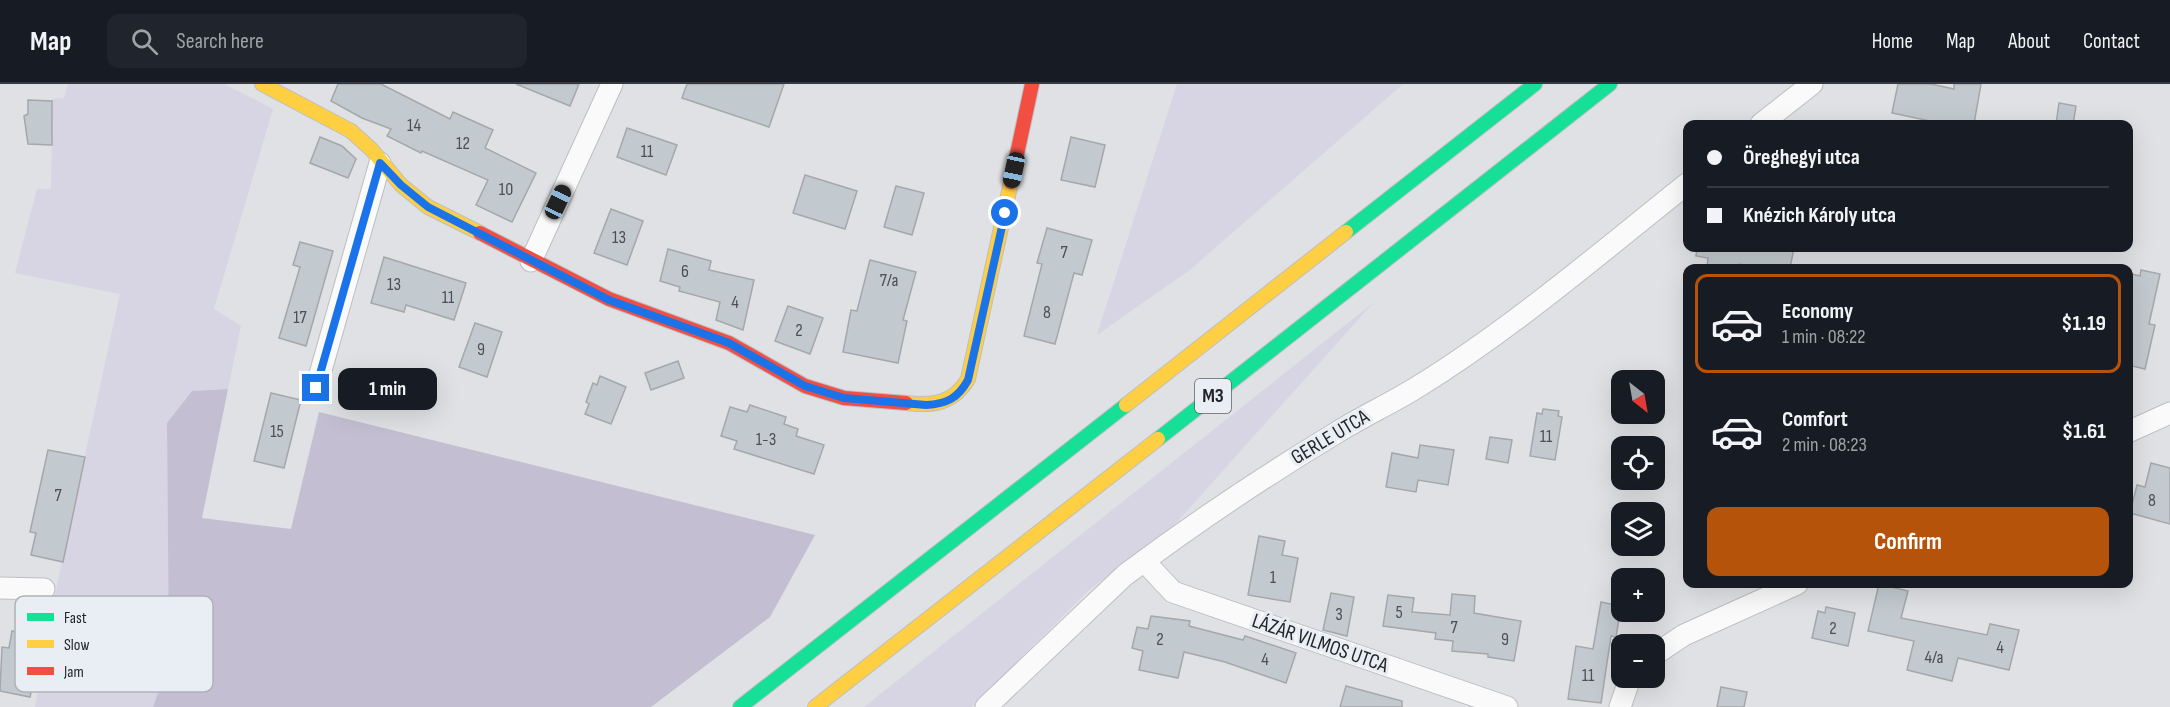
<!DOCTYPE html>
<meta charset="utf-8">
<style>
:root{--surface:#171b24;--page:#20242c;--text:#f1f3f6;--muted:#9ea1a6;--line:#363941;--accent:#b45309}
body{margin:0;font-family:"Sofia Sans Condensed",sans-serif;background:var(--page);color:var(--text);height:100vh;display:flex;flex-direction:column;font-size:22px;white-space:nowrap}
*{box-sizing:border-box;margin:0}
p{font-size:20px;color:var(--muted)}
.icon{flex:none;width:33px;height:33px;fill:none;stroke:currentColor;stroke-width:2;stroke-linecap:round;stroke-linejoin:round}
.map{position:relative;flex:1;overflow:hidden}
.sheet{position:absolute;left:1683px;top:180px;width:450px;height:324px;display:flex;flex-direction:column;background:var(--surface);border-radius:12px;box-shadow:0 6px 24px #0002}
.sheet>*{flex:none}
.banner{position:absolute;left:1683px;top:36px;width:450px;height:132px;border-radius:12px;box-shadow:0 6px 24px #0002;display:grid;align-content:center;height:132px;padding:0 24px;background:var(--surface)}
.needle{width:39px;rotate:149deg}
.fabs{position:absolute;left:1611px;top:286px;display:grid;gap:12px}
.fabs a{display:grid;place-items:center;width:54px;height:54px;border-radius:12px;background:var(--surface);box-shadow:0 6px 24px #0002;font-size:30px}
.end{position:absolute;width:27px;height:27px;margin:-14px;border:8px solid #1a73e8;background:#fff;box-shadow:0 0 0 3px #fff}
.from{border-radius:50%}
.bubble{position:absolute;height:42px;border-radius:12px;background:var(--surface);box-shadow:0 6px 24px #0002;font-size:20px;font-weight:700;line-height:42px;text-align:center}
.car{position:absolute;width:18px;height:36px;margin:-18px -9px;border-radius:8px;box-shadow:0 0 4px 2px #0007;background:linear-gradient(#222 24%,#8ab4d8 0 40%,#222 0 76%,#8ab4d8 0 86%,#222 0)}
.banner b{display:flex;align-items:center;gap:21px;height:57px;font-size:22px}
.banner b+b{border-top:2px solid var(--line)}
.banner i{width:15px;height:15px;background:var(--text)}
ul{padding:10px 0 0;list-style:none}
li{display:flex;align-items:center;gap:18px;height:99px;margin:0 12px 9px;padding:0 12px;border:3px solid transparent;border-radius:12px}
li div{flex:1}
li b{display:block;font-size:22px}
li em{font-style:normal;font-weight:700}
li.selected{border-color:var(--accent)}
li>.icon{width:54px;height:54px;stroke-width:1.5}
.button{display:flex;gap:12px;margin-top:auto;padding:12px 24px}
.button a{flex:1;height:69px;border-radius:12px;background:var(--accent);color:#fff;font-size:24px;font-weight:700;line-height:69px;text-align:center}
header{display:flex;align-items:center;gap:36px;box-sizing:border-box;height:84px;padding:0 30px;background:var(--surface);border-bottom:2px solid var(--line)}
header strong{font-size:28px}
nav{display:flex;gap:33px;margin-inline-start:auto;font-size:21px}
.search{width:420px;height:54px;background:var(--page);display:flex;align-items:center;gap:15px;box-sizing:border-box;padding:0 21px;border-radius:12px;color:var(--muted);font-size:22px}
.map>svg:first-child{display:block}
.green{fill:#d7d4e3}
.forest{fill:#c3bed2}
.building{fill:#c2cad0;stroke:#a5a7aa;stroke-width:1.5}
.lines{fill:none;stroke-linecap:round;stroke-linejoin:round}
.street-casing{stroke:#bebfc2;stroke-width:23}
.fast-casing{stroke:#bebfc2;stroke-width:16}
.slow-casing{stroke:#bebfc2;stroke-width:16}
.jam-casing{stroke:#bebfc2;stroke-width:16}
.street{stroke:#fafafb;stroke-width:21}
.fast{stroke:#16e098;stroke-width:14}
.slow{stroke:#ffcf43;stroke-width:14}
.jam{stroke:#f24e42;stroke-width:14}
.route{stroke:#1a73e8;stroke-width:8}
.labels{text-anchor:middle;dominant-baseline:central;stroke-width:6;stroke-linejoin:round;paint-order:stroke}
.number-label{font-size:18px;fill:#4c4f53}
.shield{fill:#e9eef4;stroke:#5f6165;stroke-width:1.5}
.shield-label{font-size:20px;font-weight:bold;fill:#242528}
.street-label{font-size:21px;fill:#242528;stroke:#e9eef4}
.key{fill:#e9eef4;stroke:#aeb2b7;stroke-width:1.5}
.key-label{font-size:16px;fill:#242528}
</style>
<header>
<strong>Map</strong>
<div class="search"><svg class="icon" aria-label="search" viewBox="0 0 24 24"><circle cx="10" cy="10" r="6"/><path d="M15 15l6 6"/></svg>Search here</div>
<nav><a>Home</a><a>Map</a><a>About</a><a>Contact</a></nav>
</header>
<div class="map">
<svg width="2170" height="623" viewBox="0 0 2170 623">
<rect width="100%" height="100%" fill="#dfe1e4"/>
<g class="green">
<polygon points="68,0 224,0 273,25 214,225 241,242 228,305 192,307 167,339 169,579 153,623 35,623 59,492 120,210 15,189 37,105 51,105 53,15 64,14"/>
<polygon points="1177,0 1403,0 1191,185 1097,251"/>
<polygon points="1373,219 1160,457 1091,504 971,623 864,623"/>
</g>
<polygon class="forest" points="228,305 202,434 291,445 319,328 815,451 770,533 651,623 153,623 169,578 167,339 192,307"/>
<g class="building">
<polygon points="338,0 381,0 450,35 453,28 493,46 485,64 536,89 512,138 476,121 488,96 422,67 421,69 387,52 391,45 362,34 331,17"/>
<polygon points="516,0 579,0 570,22"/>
<polygon points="687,0 784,0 769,43 682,14"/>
<polygon points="1898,0 1931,0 1954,5 1954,0 1981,0 1974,40 1944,40 1892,29"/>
<polygon points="28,16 52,17 52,61 28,60 24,32 28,30"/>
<polygon points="2059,19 2076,22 2073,40 2056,40"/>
<polygon points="627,44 677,61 666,91 617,73"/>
<polygon points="320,53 342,62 356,75 348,94 310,79"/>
<polygon points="1071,53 1105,61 1095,103 1061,96"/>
<polygon points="805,91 857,107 845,145 793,129"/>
<polygon points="896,102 924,109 912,151 884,143"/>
<polygon points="611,125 643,137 627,181 594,169"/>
<polygon points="1047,144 1092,156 1082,191 1074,189 1055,260 1024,252 1042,180 1037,179"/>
<polygon points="300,158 333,167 306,262 279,254 300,183 293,181"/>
<polygon points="1697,164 1794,164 1790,184 1761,184 1739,180 1738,184 1707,184 1708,174 1696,172"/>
<polygon points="668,165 711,177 709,186 754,196 743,246 716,236 720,218 679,207 680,203 660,197"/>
<polygon points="384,173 466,199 454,236 406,221 404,228 371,219"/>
<polygon points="870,176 916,188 903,236 907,237 898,279 843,268 851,226 857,227"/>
<polygon points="2141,186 2160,190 2149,240 2155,241 2145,285 2128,281 2128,189 2140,192"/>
<polygon points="788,222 823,234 810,270 775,257"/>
<polygon points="475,239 502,248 487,293 459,283"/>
<polygon points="678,277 684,294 651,306 645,289"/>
<polygon points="600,292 626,303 611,340 585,330 589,320 586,318 593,299 597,301"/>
<polygon points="271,309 301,316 284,384 254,377"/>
<polygon points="750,321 786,333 784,340 798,345 796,352 824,361 814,390 734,365 737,357 721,352 730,323 747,328"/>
<polygon points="1543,325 1559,327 1558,332 1562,333 1555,376 1530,372 1537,329 1542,330"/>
<polygon points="1490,353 1512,356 1508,379 1486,375"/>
<polygon points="1420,361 1454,366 1448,401 1418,396 1416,408 1386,403 1392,369 1418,374"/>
<polygon points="48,366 85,373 63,478 31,471 36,449 30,448"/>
<polygon points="2151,379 2170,384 2170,440 2130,429 2137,401 2145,403"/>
<polygon points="1259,452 1285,457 1282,471 1298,474 1290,518 1248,511"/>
<polygon points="1879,500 1908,507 1901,534 1987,551 1990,540 2019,546 2009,586 1958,574 1952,597 1907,586 1914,557 1868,547"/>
<polygon points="1331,509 1354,513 1347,552 1323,546"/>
<polygon points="1452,510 1475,512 1474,529 1521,537 1514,577 1488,573 1488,570 1452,567 1453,557 1435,555 1436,549 1383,542 1388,511 1414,514 1412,528 1450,531"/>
<polygon points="1601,518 1621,522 1616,553 1611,552 1601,619 1568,615 1576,562 1593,565"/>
<polygon points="1826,523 1855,529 1848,562 1812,554 1818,527 1825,529"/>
<polygon points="1151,532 1190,537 1189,542 1243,556 1245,552 1296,569 1286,599 1225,578 1184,568 1178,594 1139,586 1143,567 1132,564 1137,543 1148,545"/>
<polygon points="12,547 42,553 30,613 0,607 2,563 9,564"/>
<polygon points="1346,602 1402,617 1402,623 1340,623"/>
<polygon points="1721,603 1747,608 1744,623 1717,623"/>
</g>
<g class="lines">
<defs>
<g id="street">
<polyline points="1761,40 1812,0"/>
<polyline points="531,177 612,0"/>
<polyline points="316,304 380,79"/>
<polyline points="2128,348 2170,329"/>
<polyline points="1144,477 1173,508 1507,623"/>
<polyline points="0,504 44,505"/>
<polyline points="1654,571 1684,551 1797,500"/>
<path d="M986,623l139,-132c68,-51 138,-98 211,-142 27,-17 56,-30 83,-47 95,-59 181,-133 269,-203"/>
<polyline points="1620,623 1630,594"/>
</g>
<g id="fast">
<polyline points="1346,148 1535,0"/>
<polyline points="1158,355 1610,0"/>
<polyline points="740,623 1126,321"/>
</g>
<g id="slow">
<polyline points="262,0 351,47 372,66 401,101 428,123 480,149"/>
<path d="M906,319c27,3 47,1 62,-24l43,-197"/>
<polyline points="1126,321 1346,148"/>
<polyline points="815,623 1158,355"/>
</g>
<g id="jam">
<polyline points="1011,98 1032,0"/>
<polyline points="480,149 609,215 729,259 805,302 844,314 906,319"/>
</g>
</defs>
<use href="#street" class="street-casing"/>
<use href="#fast" class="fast-casing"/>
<use href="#slow" class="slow-casing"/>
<use href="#jam" class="jam-casing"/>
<use href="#street" class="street"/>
<use href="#fast" class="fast"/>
<use href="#slow" class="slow"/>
<use href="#jam" class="jam"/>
</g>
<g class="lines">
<path class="route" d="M316,304l64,-225 21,22 27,22 181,93 120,43 76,43 39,12 82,7c21,-1 32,-7 42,-25l37,-167"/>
</g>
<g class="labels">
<g class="number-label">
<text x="414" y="41">14</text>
<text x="463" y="59">12</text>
<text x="647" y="67">11</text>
<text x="506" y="105">10</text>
<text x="619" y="153">13</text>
<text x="1064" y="168">7</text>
<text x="685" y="187">6</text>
<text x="889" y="196">7/a</text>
<text x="394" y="200">13</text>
<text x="448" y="213">11</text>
<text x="735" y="218">4</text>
<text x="1047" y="228">8</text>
<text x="300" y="233">17</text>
<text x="799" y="246">2</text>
<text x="481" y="265">9</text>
<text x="277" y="347">15</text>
<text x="1546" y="352">11</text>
<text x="766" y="355">1-3</text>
<text x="58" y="411">7</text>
<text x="2152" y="416">8</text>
<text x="1273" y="493">1</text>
<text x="1399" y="528">5</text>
<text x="1339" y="530">3</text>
<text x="1454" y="543">7</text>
<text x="1833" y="544">2</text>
<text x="1160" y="555">2</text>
<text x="1505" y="555">9</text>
<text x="2000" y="563">4</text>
<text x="1934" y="573">4/a</text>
<text x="1265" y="575">4</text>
<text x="1588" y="591">11</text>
</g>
<rect class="shield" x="1195" y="295" width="36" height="34" rx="4.5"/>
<g class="shield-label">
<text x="1213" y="312">M3</text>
</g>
<g class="street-label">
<text transform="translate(1330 353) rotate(-31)">GERLE UTCA</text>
<text transform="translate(1320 559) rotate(19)">LÁZÁR VILMOS UTCA</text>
</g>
</g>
<rect x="15" y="512" width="198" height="96" rx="9" class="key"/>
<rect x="27" y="529" width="27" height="8" fill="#16e098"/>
<rect x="27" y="556" width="27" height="8" fill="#ffcf43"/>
<rect x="27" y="583" width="27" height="8" fill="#f24e42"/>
<g class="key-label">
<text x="64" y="539">Fast</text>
<text x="64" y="566">Slow</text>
<text x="64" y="593">Jam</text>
</g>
</svg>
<div class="fabs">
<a><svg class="needle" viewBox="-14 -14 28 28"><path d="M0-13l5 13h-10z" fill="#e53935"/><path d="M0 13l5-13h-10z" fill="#9ea1a6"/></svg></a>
<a><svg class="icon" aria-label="locate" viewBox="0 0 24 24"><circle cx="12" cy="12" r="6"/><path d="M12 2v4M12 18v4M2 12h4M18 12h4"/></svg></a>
<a><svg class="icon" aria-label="layers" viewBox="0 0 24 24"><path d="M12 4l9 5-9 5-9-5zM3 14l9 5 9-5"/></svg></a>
<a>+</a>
<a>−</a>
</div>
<i class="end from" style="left:1005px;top:129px"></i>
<i class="end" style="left:316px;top:304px"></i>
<div class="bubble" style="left:338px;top:284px;width:99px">1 min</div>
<i class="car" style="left:1014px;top:86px;rotate:192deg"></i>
<i class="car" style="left:558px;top:118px;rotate:25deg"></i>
<div class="banner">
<b><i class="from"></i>Öreghegyi utca</b>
<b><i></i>Knézich Károly utca</b>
</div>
<section class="sheet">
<ul>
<li class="selected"><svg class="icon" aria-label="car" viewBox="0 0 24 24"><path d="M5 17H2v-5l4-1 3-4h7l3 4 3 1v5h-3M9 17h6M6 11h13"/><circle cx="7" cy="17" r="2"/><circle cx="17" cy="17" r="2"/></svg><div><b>Economy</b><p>1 min · 08:22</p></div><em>$1.19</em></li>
<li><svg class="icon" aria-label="car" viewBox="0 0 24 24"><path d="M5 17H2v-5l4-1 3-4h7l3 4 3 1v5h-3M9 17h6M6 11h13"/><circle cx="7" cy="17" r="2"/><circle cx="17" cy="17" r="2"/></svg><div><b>Comfort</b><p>2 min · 08:23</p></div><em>$1.61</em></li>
</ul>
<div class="button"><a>Confirm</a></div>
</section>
</div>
